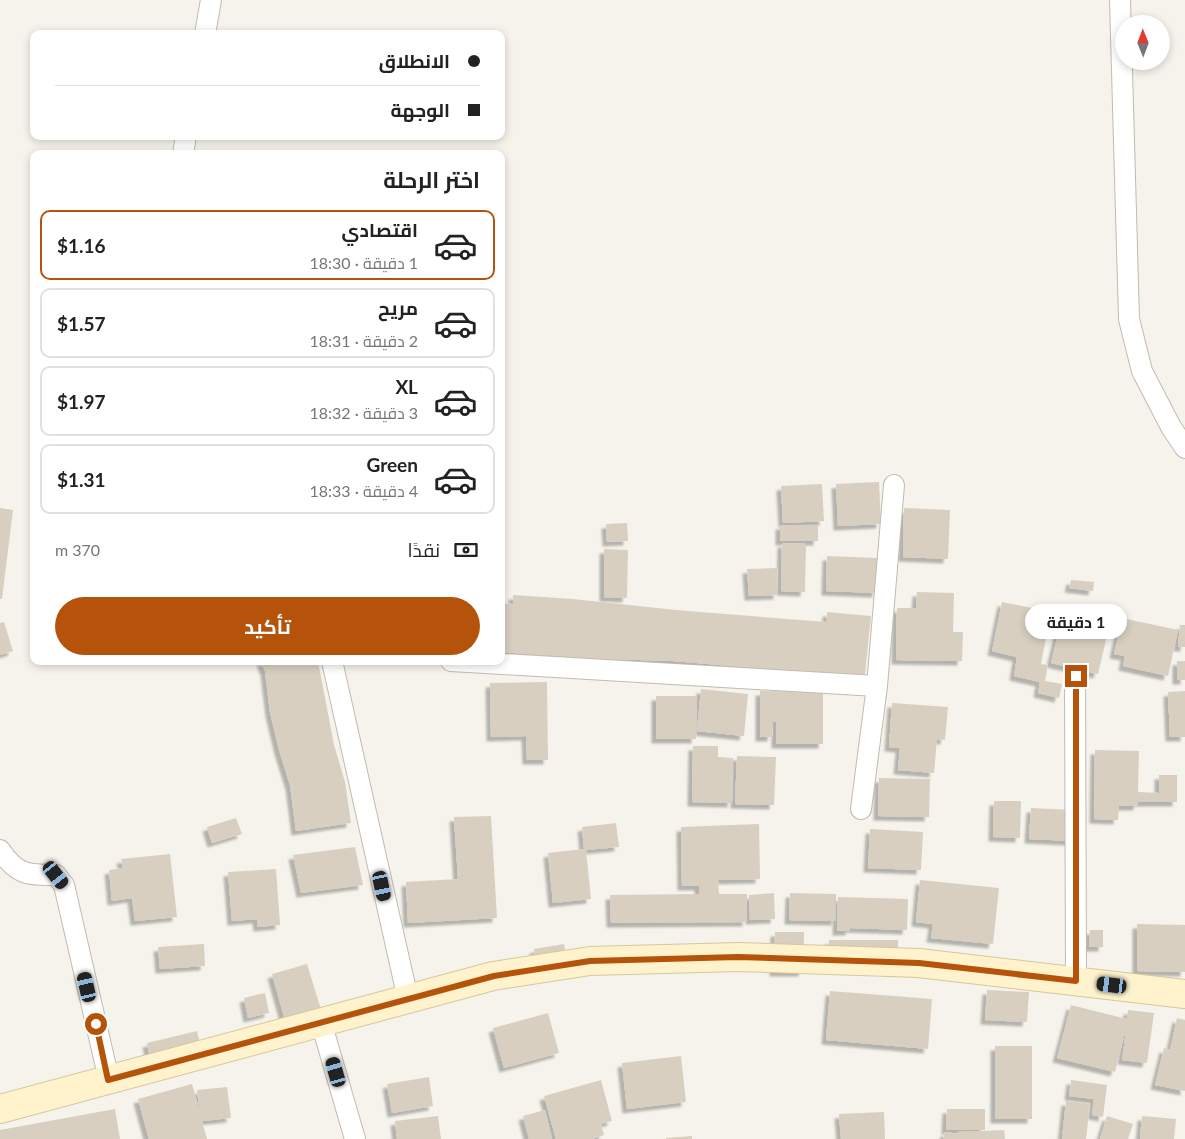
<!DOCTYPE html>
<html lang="ar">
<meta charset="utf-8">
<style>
:root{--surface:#fff;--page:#f2f2f2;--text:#222;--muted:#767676;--line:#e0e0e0;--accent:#b45309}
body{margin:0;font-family:Lato,Cairo,sans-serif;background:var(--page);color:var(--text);direction:rtl;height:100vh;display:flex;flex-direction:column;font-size:19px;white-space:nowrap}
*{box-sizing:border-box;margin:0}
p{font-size:16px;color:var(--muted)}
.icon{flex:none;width:28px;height:28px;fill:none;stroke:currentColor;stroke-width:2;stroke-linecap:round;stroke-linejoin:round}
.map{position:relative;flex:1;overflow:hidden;direction:ltr}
.drawer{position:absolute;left:30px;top:150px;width:475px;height:515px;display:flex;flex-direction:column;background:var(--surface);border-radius:10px;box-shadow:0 2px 8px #0003;direction:rtl}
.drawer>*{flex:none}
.top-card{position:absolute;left:30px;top:30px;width:475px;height:110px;border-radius:10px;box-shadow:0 2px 8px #0003;direction:rtl;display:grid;align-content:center;height:110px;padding:0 25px;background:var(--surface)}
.needle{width:32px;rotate:359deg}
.buttons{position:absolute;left:1115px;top:15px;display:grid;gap:10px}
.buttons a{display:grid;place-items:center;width:55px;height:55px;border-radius:50%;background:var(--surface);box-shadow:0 2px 8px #0003;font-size:25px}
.end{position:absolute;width:22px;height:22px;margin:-11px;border:6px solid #b45309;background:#fff;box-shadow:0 0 0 2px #fff}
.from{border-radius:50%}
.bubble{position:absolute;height:35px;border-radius:18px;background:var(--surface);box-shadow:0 2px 8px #0003;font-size:16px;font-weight:700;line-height:35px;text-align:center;direction:rtl}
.car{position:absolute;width:15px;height:30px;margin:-15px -8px;border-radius:6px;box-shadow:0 0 4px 1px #0007;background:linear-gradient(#222 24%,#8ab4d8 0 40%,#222 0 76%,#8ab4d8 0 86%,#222 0)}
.top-card b{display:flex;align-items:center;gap:18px;height:48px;font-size:19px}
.top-card b+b{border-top:1px solid var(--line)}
.top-card i{width:12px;height:12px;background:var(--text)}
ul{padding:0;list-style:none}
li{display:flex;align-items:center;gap:15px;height:70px;margin:0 10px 8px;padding:0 15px;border:2px solid var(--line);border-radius:10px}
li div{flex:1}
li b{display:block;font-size:19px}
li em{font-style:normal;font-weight:700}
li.selected{border-color:var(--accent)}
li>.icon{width:45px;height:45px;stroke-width:1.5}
h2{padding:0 25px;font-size:22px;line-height:60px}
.pay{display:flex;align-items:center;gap:12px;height:55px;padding:0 25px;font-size:19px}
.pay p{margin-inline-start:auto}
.primary-button{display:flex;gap:10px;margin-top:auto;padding:10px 25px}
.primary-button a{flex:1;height:58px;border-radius:30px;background:var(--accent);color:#fff;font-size:20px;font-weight:700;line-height:58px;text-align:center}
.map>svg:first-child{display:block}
.building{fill:#d8cfc1;filter:url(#shadow)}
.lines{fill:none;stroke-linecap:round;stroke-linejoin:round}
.street-casing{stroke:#c2bbae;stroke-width:22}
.secondary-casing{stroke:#d6c79b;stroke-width:30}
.street{stroke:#fff;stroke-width:20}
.secondary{stroke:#fff3cd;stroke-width:28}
.route{stroke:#b45309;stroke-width:6}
</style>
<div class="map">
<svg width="1185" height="1139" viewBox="0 0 1185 1139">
<defs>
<filter id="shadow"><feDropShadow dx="-4.5" dy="4.5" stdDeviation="1" flood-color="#0004"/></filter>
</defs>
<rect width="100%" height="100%" fill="#f6f3ec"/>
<g class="building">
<polygon points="879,482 881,524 838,526 836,484"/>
<polygon points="822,484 824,521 783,523 781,486"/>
<polygon points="0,508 13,510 2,599 0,599"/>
<polygon points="904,508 950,510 948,559 903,557"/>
<polygon points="627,523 628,541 607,542 606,524"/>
<rect x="780" y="525" width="38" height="16"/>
<polygon points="782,543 806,544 805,592 781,591"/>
<polygon points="604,549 628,550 627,598 604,597"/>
<polygon points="827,556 877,558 877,593 826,591"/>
<polygon points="777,568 778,595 749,596 747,569"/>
<polygon points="1071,580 1094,582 1093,591 1069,588"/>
<polygon points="917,592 954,593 953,632 963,632 962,661 896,660 897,608 916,608"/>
<polygon points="513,595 573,599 676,610 826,622 826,633 827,612 871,616 865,674 825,674 673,661 573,658 501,652 501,603 513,604"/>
<polygon points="1002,602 1051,612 1041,664 1048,665 1045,681 1062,684 1059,698 1038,693 1040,682 1014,676 1017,657 992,651"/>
<polygon points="1072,605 1112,614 1098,674 1051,663 1059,629 1067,631"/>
<polygon points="1122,618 1178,630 1168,676 1123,666 1125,656 1114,654"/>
<polygon points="4,622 13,651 0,655 0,623"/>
<polygon points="1180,625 1185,625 1185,647 1178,647"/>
<polygon points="261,661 318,661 334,745 345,782 351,823 296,831 290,785 279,750 270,712 265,671"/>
<rect x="1177" y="661" width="8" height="19"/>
<polygon points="547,682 548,760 527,760 526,736 491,737 490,683"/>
<polygon points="701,689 748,694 744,736 697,731"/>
<polygon points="760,691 823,692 823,744 776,744 776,722 773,722 772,737 760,737"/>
<polygon points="1185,691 1185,737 1170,737 1168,692"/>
<polygon points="656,696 697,696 696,739 656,739"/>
<polygon points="892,703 948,707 945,740 937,739 934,773 898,770 900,748 889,747"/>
<polygon points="693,746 718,746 718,757 733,758 732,803 692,802"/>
<polygon points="1095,750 1139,751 1138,792 1159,793 1159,775 1177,775 1177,802 1138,802 1138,806 1119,806 1118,820 1094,819"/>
<polygon points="737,756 776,757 774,805 735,804"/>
<polygon points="879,778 930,779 929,817 878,816"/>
<polygon points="994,801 1021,801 1020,838 993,837"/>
<polygon points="1031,808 1073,810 1072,841 1029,839"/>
<polygon points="491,816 497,918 408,923 406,882 458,879 454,817"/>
<polygon points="236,818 242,834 212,843 207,827"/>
<polygon points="616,823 619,847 586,850 591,899 553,903 548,853 584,849 582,827"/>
<polygon points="759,824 760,879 718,880 719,894 747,894 747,922 611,923 610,895 699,894 699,886 682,886 681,827"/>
<polygon points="870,829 923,832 921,870 868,868"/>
<polygon points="355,847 363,885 301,893 293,855"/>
<polygon points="170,854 177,917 135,921 132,898 112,901 109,870 123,868 121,859"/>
<polygon points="276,869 280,925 258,927 257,919 232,921 228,872"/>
<polygon points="920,880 999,888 993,944 931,938 933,924 916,922"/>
<polygon points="774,893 775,919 750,920 749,895"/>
<polygon points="790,893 836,894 836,921 789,920"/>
<polygon points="838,897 908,899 907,930 850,928 850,931 837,931"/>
<polygon points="1137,924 1185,925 1185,972 1137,971"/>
<polygon points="1090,930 1103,930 1103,947 1089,947"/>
<polygon points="775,932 804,932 803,972 774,972"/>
<rect x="829" y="940" width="69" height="17"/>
<polygon points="204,944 205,966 160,969 158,947"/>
<polygon points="564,944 566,958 535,962 534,949"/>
<polygon points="307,964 322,1013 286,1024 272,974"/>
<polygon points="987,990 1029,992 1027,1022 985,1020"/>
<polygon points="830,991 932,999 928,1049 826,1040"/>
<polygon points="265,993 269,1013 248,1018 244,998"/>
<polygon points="1071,1005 1127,1019 1128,1010 1154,1013 1147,1063 1122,1060 1127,1024 1115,1072 1057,1058"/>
<polygon points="548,1013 559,1053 504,1068 493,1028"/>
<polygon points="1177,1018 1185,1020 1185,1091 1155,1085 1164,1048 1170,1050"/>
<polygon points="197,1031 203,1055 152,1067 147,1043"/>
<rect x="995" y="1046" width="37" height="73"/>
<polygon points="681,1056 686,1102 627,1109 622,1063"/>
<polygon points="429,1077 433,1106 392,1113 387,1084"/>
<polygon points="601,1080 612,1121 601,1124 604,1135 592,1139 556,1139 544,1096"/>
<polygon points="1071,1080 1107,1085 1103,1117 1092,1115 1094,1099 1069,1096"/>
<polygon points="192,1084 200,1113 197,1090 227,1087 231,1118 202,1121 207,1139 149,1139 138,1099"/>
<polygon points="1066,1101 1090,1104 1086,1139 1062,1139"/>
<polygon points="115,1109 120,1139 0,1139 0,1130"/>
<polygon points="947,1109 985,1109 985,1130 946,1130"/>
<polygon points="545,1110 552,1139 529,1139 523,1116"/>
<polygon points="884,1112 885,1139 841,1139 839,1114"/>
<polygon points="438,1116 441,1139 397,1139 395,1121"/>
<polygon points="1107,1116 1133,1124 1128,1139 1100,1139"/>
<polygon points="1142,1116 1176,1119 1174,1139 1140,1139"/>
<polygon points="1004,1130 1005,1139 959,1139 959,1136 958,1139 943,1139 945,1132 959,1134 958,1132"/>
<polygon points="692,1136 692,1139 666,1139 666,1138"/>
</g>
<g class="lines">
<defs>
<g id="street">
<polyline points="1120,0 1129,319 1142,371 1171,427 1185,448"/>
<polyline points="205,34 211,0"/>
<polyline points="183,154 186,136"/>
<polyline points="332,661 408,999"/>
<polyline points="451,661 877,686 894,485"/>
<polyline points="1075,676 1076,981"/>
<polyline points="861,809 877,686"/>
<path d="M0,850c17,25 27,25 56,25l8,10 45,195"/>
<polyline points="321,1022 355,1139"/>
</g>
<polyline id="secondary" points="0,1109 493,976 590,961 738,957 919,963 1185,994"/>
</defs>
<use href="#street" class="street-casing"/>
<use href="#secondary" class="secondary-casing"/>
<use href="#street" class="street"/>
<use href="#secondary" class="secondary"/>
</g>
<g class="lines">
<polyline class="route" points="96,1024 108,1080 494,976 590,961 738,957 919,963 1076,981 1076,676"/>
</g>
</svg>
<div class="buttons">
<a><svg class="needle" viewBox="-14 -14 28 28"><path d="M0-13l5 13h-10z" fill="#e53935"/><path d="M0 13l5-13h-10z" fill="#767676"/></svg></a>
</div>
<i class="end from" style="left:96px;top:1024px"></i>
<i class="end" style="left:1076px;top:676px"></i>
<div class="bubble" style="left:1025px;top:604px;width:102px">1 دقيقة</div>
<i class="car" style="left:56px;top:875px;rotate:142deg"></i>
<i class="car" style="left:382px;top:886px;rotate:168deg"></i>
<i class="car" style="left:1112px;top:985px;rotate:277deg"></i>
<i class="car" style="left:87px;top:987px;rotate:347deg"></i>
<i class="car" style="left:336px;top:1072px;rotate:344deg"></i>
<div class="top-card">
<b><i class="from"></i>الانطلاق</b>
<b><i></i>الوجهة</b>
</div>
<section class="drawer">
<h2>اختر الرحلة</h2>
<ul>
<li class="selected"><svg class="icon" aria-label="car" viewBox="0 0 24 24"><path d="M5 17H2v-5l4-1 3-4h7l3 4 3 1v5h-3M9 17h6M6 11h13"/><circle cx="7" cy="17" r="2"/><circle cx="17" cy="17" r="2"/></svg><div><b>اقتصادي</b><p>1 دقيقة · 18:30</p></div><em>$1.16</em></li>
<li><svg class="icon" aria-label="car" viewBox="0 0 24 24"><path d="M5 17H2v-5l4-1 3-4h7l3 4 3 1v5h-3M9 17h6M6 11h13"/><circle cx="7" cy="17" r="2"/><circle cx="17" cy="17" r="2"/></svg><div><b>مريح</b><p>2 دقيقة · 18:31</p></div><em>$1.57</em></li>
<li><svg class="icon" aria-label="car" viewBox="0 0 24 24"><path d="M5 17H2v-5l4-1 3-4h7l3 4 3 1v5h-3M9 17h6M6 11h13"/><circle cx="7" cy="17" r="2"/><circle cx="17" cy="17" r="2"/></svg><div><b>XL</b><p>3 دقيقة · 18:32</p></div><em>$1.97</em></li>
<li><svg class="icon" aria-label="car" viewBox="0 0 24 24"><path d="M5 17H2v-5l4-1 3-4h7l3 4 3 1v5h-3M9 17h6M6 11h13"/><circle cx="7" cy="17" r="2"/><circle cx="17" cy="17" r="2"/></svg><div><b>Green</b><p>4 دقيقة · 18:33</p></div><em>$1.31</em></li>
</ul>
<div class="pay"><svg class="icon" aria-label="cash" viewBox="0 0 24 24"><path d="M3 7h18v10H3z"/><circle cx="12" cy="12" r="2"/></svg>نقدًا<p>370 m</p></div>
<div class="primary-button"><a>تأكيد</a></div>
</section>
</div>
